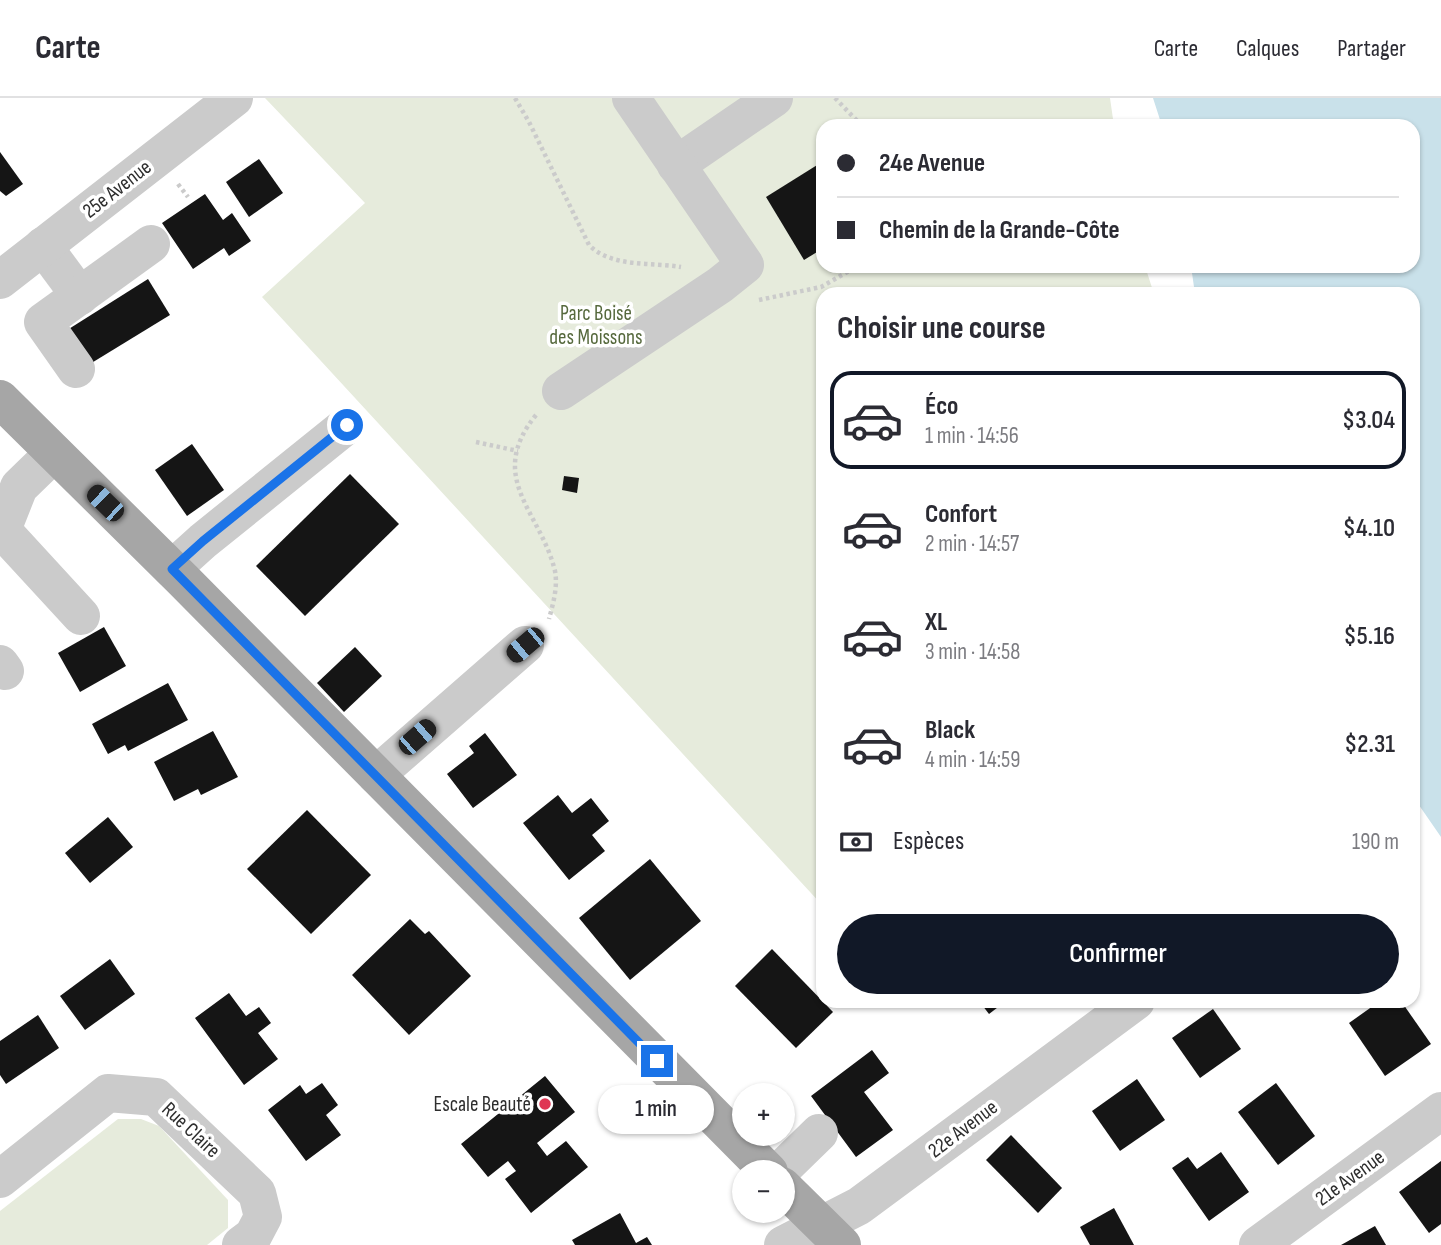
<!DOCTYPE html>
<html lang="fr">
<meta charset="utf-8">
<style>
:root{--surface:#fff;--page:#f7f7f7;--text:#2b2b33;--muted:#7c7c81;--line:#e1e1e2;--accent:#111827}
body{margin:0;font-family:"Sofia Sans Condensed",sans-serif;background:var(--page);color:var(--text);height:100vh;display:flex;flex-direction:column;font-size:26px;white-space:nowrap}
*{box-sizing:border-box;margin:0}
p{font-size:23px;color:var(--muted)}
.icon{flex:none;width:38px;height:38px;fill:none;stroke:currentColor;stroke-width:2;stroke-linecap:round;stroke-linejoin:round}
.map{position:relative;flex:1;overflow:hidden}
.drawer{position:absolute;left:816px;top:189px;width:604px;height:721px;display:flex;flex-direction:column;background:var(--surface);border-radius:21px;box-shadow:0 2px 5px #0004}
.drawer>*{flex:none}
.banner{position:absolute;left:816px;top:21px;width:604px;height:154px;border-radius:21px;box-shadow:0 2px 5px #0004;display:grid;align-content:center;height:154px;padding:0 21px;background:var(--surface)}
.buttons{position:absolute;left:732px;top:985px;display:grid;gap:14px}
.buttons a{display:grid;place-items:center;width:63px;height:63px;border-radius:50%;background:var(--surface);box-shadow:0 2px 5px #0004;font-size:35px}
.end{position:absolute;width:32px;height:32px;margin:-16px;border:9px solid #1a73e8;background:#fff;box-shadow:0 0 0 4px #fff}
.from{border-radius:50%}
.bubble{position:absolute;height:49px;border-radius:24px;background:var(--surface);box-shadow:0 2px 5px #0004;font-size:23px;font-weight:600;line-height:49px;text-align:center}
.car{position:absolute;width:21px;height:42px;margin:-21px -10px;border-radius:9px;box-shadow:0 0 5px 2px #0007;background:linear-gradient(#222 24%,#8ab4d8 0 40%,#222 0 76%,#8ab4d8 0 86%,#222 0)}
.banner b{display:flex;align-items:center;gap:24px;height:66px;font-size:26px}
.banner b+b{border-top:2px solid var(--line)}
.banner i{width:18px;height:18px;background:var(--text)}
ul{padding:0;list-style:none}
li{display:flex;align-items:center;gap:21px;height:98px;margin:0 14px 10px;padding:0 7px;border:4px solid transparent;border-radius:21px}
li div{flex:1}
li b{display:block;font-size:26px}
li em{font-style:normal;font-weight:600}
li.selected{border-color:var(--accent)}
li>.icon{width:63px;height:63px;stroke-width:1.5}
h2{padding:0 21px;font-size:32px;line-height:84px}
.pay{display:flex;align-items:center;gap:18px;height:77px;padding:0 21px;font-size:26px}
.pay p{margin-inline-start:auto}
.cta{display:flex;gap:14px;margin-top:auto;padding:14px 21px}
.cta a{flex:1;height:80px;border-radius:42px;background:var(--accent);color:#fff;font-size:28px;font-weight:600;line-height:80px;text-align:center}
header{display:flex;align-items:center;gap:42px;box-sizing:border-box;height:98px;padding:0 35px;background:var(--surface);border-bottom:2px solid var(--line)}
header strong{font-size:33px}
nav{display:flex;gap:38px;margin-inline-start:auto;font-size:24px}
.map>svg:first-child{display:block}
.green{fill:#e6ebdc}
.water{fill:#c9e1ea}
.building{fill:#151515}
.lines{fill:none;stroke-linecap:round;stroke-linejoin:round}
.path{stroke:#cbcbcb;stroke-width:4.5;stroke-dasharray:3.5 3.5;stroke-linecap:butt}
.minor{stroke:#cbcbcb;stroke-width:38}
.major{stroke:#a6a6a6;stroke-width:38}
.route{stroke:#1a73e8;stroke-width:9}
.poi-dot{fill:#df3654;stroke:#fff;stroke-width:2.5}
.labels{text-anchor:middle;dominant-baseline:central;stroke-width:7;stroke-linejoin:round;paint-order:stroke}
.street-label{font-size:21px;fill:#2e2e2e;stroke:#fff}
.park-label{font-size:21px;fill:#56693d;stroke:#fff}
.poi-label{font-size:21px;fill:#2e2e2e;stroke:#fff;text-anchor:end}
</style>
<header>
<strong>Carte</strong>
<nav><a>Carte</a><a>Calques</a><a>Partager</a></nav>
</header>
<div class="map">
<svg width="1441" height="1147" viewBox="0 0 1441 1147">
<rect width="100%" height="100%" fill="#fff"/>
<g class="green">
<polygon points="265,0 1110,0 1114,28 822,28 822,168 1145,168 1154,196 822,196 822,807 262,199 365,105"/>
<polygon points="118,1021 141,1021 159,1028 228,1102 228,1130 207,1147 0,1147 0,1113"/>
</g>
<polygon class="water" points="1153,0 1441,0 1441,739 1412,697 1412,196 1195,196 1191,168 1412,168 1412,28 1162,28"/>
<g class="building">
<polygon points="0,54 23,86 6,98 0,93"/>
<polygon points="259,61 283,95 249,119 226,84"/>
<polygon points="822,64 822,151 804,162 766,99"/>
<polygon points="205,96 223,122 232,115 251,143 229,158 224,150 193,171 162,125"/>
<polygon points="148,181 170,217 85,269 64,234"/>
<polygon points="192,346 224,392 187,418 155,372"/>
<polygon points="350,376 399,426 305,518 256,468"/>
<polygon points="564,378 579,380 577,395 562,392"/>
<polygon points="104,529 126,568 80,594 58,555"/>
<polygon points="355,549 382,578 344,614 317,585"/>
<polygon points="168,585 188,622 128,653 125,647 108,656 92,626"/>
<polygon points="213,633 238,679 201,697 198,691 174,703 154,664"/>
<polygon points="485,635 517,677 473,710 447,676 474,655 469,648"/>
<polygon points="558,697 572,715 591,700 609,723 592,737 605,753 569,782 523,725"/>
<polygon points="307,712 371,777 311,836 247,771"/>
<polygon points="108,719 133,749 90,785 65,755"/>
<polygon points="650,761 701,823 630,882 579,820"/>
<polygon points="410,821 425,836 429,833 471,878 409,937 352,877"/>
<polygon points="772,851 833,914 796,950 735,888"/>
<polygon points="110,861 135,896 85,932 60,898"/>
<polygon points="229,895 246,918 259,909 271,925 258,935 278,961 244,987 195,920"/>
<polygon points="979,903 1006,903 989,916"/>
<polygon points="1380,903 1401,903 1431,946 1385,978 1349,925"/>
<polygon points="1213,911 1241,951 1200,980 1172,940"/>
<polygon points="38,917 59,950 6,986 0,977 0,943"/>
<polygon points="872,952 889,975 864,994 893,1032 856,1059 811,998"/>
<polygon points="545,978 575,1014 537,1045 547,1058 566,1043 588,1069 531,1115 505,1081 516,1073 508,1063 488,1079 461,1046"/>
<polygon points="1137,981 1165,1022 1120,1053 1092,1013"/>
<polygon points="322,985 338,1007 326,1017 341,1037 306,1063 268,1012 300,987 306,996"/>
<polygon points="1276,985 1315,1038 1278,1067 1238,1014"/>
<polygon points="1011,1037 1062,1090 1038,1115 986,1062"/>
<polygon points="1221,1054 1249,1094 1209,1123 1172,1070 1188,1059 1197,1071"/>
<polygon points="1441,1063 1441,1126 1429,1135 1399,1094"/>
<polygon points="1114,1110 1134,1147 1090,1147 1080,1129"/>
<polygon points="620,1115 636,1145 647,1139 652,1147 575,1147 572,1142"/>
<polygon points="1375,1128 1386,1147 1341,1147"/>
</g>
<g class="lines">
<g class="path">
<path d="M515,0l14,24 60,123c23,23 62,17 92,22"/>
<polyline points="835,0 862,28"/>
<polyline points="178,86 188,99"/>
<polyline points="759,202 821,189 858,168"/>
<path d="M536,317c-51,63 5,97 19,156 3,16 -2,33 -6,48"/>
<polyline points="476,344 518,353"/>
</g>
<g class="minor">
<polyline points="676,67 774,0"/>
<polyline points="43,148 80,198"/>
<polyline points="0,182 234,0"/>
<polyline points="76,271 43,224 151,146"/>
<polyline points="561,293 720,187 745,167 631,0"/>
<polyline points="54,355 19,389 2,432 81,518"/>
<polyline points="172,471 203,443 347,327"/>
<polyline points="0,566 5,573"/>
<polyline points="376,677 525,547"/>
<polyline points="779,1074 819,1035"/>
<polyline points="0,1081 108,995 156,999 257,1095 263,1119 253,1138 241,1147"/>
<polyline points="783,1147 859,1108 1136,903"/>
<polyline points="1258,1147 1441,1013"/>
</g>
<g class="major">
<polyline points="0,301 183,482 769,1074"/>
<polyline points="782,1088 842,1147"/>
</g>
</g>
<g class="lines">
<polyline class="route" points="347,327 203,443 172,471 657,963"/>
</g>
<circle class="poi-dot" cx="545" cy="1006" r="7"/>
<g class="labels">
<g class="street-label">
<text transform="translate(117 91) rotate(-38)">25e Avenue</text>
<text transform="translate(963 1031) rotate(-37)">22e Avenue</text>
<text transform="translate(191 1032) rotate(43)">Rue Claire</text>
<text transform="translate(1350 1080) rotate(-36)">21e Avenue</text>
</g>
<g class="park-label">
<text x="596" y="215">Parc Boisé<tspan x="596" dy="24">des Moissons</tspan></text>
</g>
<g class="poi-label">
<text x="531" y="1006">Escale Beauté</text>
</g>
</g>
</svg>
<div class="buttons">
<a>+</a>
<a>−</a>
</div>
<i class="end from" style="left:347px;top:327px"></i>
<i class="end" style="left:657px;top:963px"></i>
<div class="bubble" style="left:598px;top:987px;width:116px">1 min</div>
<i class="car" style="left:105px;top:405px;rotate:314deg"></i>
<i class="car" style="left:525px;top:547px;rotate:230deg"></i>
<i class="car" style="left:417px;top:639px;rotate:49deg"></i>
<div class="banner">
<b><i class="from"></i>24e Avenue</b>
<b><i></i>Chemin de la Grande-Côte</b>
</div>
<section class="drawer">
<h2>Choisir une course</h2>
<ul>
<li class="selected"><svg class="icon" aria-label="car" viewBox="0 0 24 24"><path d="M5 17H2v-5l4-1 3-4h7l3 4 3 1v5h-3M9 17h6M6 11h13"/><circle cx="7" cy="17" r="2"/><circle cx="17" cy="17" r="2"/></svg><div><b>Éco</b><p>1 min · 14:56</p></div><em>$3.04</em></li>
<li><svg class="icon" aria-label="car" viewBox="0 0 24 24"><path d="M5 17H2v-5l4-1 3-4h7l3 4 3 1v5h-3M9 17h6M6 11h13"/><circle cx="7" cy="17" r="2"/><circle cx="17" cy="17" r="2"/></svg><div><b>Confort</b><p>2 min · 14:57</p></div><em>$4.10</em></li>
<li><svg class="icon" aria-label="car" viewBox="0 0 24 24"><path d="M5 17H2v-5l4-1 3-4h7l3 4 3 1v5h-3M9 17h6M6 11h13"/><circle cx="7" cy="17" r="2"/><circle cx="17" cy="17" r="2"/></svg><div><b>XL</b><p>3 min · 14:58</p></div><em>$5.16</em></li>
<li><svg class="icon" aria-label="car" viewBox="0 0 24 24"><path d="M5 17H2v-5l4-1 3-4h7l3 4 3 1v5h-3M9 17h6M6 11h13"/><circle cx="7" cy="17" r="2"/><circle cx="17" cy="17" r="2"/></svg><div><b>Black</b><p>4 min · 14:59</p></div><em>$2.31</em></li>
</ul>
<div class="pay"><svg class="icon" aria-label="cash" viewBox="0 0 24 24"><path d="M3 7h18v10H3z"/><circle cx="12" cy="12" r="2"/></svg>Espèces<p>190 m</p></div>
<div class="cta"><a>Confirmer</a></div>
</section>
</div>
